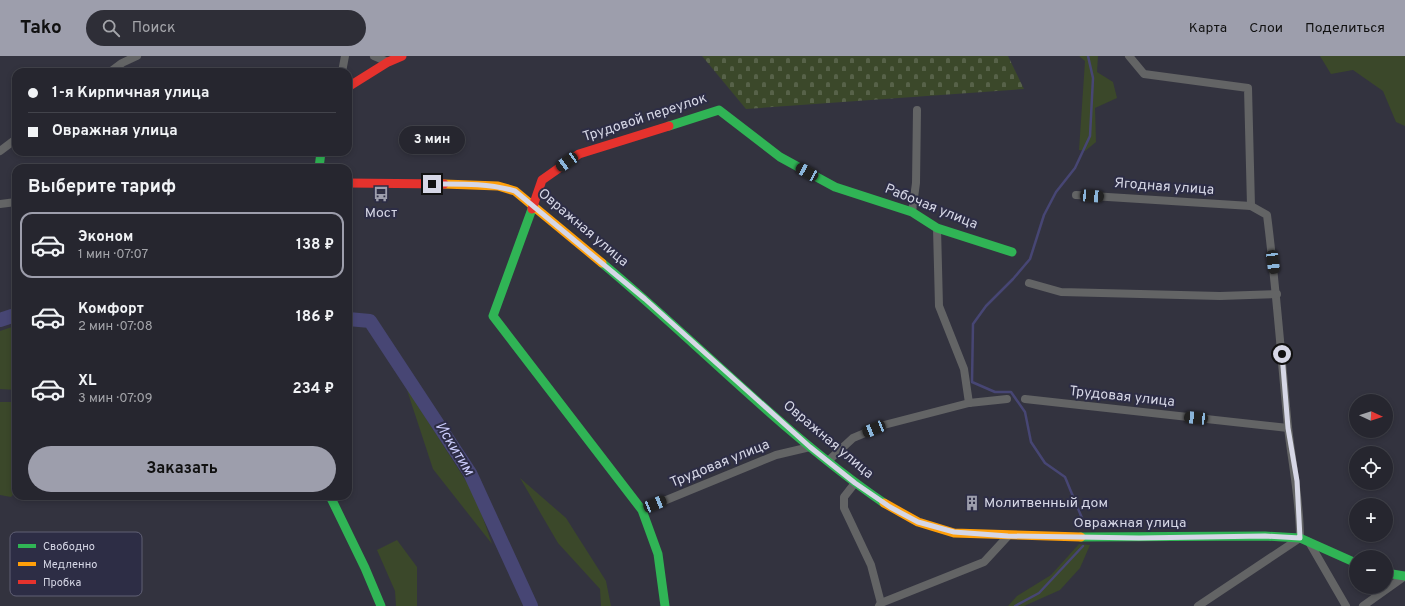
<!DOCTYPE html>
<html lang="ru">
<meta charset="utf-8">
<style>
:root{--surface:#26262f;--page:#2e2e37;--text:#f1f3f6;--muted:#a4a5aa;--line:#42434b;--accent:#9d9eac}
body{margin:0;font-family:Overpass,sans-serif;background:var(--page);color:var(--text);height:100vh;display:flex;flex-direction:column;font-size:15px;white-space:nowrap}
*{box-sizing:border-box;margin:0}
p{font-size:13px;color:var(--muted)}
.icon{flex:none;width:22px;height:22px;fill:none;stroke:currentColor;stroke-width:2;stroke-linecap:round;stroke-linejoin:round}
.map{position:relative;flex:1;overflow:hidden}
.sheet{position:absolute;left:12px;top:108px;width:340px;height:336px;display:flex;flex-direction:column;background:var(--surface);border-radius:12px;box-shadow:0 2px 6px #0003,0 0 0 1px var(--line)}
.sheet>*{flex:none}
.guide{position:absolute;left:12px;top:12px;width:340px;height:88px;border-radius:12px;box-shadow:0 2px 6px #0003,0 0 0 1px var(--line);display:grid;align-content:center;height:88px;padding:0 16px;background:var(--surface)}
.needle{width:26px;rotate:93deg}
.buttons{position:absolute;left:1349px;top:338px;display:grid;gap:8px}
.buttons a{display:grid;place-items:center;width:44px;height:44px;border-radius:50%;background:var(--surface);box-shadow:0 2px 6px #0003,0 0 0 1px var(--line);font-size:20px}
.end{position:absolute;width:18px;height:18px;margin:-9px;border:5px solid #d6d7e6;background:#111;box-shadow:0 0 0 2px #111}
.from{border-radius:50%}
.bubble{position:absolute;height:28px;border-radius:14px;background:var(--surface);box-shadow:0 2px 6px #0003,0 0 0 1px var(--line);font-size:13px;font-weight:700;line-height:28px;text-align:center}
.car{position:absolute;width:12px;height:24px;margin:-12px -6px;border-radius:5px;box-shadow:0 0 3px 1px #0007;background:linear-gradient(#222 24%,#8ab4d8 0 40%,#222 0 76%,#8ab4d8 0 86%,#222 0)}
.guide b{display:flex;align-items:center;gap:14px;height:38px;font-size:15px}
.guide b+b{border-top:1px solid var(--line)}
.guide i{width:10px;height:10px;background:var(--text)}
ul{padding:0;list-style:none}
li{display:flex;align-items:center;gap:12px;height:66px;margin:0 8px 6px;padding:0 8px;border:2px solid transparent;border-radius:12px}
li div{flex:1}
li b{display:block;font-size:15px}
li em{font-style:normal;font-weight:700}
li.selected{border-color:var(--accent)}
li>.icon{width:36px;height:36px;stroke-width:1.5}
h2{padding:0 16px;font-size:18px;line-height:48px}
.cta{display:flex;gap:8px;margin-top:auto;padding:8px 16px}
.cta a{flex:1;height:46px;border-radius:24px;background:var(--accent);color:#111;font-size:16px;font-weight:700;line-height:46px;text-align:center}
header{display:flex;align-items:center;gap:24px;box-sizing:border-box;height:56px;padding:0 20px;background:var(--accent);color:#111}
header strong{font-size:19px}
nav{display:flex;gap:22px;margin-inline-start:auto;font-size:14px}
.search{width:280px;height:36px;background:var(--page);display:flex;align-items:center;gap:10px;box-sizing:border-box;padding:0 14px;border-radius:22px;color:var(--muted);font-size:15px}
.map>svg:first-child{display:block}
.green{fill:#3b482a}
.cemetery{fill:url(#cemetery-stones)}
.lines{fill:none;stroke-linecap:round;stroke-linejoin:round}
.stream{stroke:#474674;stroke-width:2.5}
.river{stroke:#474674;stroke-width:14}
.street{stroke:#636465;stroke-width:8}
.fast{stroke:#30b455;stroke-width:9}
.slow{stroke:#ff9f0a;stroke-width:9}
.jam{stroke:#e5322d;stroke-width:9}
.route{stroke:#d6d7e6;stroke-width:5}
.labels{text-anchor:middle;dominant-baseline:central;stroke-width:4;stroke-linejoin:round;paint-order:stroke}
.street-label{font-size:14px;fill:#d6d7e6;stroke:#2d2d45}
.poi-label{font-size:14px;fill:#d6d7e6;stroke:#2d2d45}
.water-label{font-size:15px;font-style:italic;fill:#cbccfc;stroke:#2d2d45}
.key{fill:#2d2d45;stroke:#606075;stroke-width:1}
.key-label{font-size:11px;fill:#d6d7e6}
</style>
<header>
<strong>Tako</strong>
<div class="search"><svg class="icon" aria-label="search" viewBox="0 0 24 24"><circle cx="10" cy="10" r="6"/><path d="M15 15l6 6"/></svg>Поиск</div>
<nav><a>Карта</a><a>Слои</a><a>Поделиться</a></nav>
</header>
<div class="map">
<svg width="1405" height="550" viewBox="0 0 1405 550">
<defs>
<pattern id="cemetery-stones" width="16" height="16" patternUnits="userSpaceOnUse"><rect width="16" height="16" fill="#3b482a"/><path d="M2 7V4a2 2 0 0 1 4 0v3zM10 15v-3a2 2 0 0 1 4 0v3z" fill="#576249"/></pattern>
</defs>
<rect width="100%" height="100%" fill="#33333f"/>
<g class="green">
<polygon points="1079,0 1098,0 1097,16 1113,26 1117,42 1095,52 1096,86 1085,95 1079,94 1085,5"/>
<polygon points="1320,0 1405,0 1405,70 1396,66 1383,35 1353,14 1331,18"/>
<polygon points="12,271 16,273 16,334 0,333 0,275"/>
<polygon points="406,331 475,439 492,488 433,413"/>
<polygon points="0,346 16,346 16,435 11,441 0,439"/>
<polygon points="520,422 566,462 606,525 611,550 601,550 600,533 558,487"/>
<polygon points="397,484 417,511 417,550 396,550 395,535 377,494"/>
<polygon points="1079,488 1090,489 1080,512 1060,534 1024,550 1008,550 1017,540 1051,519"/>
</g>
<polygon class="cemetery" points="702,0 1008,0 1024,33 746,53"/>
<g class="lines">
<g class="stream">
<polyline points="1084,467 1065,421 1045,407 1031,386 1025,356 1011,336 995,336 972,326 973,268 986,250 1013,223 1030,203 1044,159 1056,136 1075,112 1090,80 1093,22 1088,0"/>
<polyline points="1015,550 1039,537 1083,490"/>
</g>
<g class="river">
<polyline points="348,263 370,265 470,417 531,550"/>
<polyline points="0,264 12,260 16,262"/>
</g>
<g class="street">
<polyline points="374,0 388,6"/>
<polyline points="1129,0 1144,18 1248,32 1251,150"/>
<polyline points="110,16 122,7 137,0"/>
<polyline points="342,16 345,0"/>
<polyline points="0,95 16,83"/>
<path d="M1076,139l175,11 16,9c9,70 14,141 21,212 4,37 12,73 12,111l-102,68"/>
<polyline points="0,148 16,146"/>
<polyline points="912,156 916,127 917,54"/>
<polyline points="937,172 939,250 964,313 969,347"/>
<polyline points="1029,227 1061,236 1220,240 1277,238"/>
<polyline points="1025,343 1288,372"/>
<polyline points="828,405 853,382 884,369 969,347 1007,343"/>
<polyline points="855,427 844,441 844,452 871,509 881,547"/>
<polyline points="642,454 776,399 810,391"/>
<polyline points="1309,486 1346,550"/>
<polyline points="879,550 881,547 984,506 1008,480"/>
<polyline points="1363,550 1405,520"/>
</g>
<g class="fast">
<polyline points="669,70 719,54 780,101 835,131 912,156 937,172 1012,196"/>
<polyline points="319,112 321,96"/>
<polyline points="532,153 493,260 642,454 658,498 665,550"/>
<path d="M602,207c94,78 181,171 282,240"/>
<polyline points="330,440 365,512 381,550"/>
<polyline points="1081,481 1265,480 1300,482 1356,507"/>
<polyline points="1386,517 1405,520"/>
</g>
<g class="slow">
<polyline points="444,128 498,130 515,135 602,207"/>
<polyline points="884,447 918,466 954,477 1081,481"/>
</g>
<g class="jam">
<polyline points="348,31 388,6 402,0"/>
<polyline points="348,127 444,128"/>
<polyline points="532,153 542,124 579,98 669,70"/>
</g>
</g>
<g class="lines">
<path class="route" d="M432,128c28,0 55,-1 83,7l130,108 165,148 45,36 35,24 28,15 36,10 54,4 131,2 126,-2 35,2 -3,-57 -9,-53 -6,-74"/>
</g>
<defs>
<symbol id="bus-bare" viewBox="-9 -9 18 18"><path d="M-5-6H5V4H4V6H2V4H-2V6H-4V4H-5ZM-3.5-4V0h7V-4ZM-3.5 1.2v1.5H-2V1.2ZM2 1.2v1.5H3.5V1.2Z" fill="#9d9eac" stroke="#2d2d45" stroke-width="2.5" paint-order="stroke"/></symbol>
<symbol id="building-bare" viewBox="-9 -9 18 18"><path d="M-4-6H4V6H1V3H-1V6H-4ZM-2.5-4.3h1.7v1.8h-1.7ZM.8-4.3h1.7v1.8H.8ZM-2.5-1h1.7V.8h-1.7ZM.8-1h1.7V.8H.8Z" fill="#9d9eac" stroke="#2d2d45" stroke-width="2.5" paint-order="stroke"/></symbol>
</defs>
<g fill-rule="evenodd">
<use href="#bus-bare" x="370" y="127" width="22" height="22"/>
<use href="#building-bare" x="961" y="436" width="22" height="22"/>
</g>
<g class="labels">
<g class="street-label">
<text transform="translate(645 62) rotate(-18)">Трудовой переулок</text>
<text transform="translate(1164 131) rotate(4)">Ягодная улица</text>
<text transform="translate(931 151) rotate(22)">Рабочая улица</text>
<text transform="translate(583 172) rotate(40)">Овражная улица</text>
<text transform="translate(1122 341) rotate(6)">Трудовая улица</text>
<text transform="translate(828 384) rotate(40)">Овражная улица</text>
<text transform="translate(720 408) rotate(-22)">Трудовая улица</text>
<text x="1130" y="467">Овражная улица</text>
</g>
<g class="poi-label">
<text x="381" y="157">Мост</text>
<text x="984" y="447" text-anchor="start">Молитвенный дом</text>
</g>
<g class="water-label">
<text transform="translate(454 393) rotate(58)">Искитим</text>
</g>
</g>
<rect x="10" y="476" width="132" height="64" rx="6" class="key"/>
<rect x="18" y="488" width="18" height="4" fill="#30b455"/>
<rect x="18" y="506" width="18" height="4" fill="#ff9f0a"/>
<rect x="18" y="524" width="18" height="4" fill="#e5322d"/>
<g class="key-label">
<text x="43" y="494">Свободно</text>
<text x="43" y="512">Медленно</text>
<text x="43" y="530">Пробка</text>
</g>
</svg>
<div class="buttons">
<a><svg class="needle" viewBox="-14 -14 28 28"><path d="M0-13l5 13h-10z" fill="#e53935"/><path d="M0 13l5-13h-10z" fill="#a4a5aa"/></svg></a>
<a><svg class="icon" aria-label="locate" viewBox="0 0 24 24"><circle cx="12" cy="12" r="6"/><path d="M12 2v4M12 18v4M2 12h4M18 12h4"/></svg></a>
<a>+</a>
<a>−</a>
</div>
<i class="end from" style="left:1282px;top:298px"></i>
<i class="end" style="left:432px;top:128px"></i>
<div class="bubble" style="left:399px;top:70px;width:66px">3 мин</div>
<i class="car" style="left:567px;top:106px;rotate:235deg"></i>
<i class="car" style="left:807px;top:116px;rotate:299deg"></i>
<i class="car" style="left:1092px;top:140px;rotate:94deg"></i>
<i class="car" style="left:1273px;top:206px;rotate:173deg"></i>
<i class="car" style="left:1196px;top:362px;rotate:276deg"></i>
<i class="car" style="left:874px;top:373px;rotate:248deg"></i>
<i class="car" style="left:655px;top:448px;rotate:68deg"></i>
<div class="guide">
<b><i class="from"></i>1-я Кирпичная улица</b>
<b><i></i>Овражная улица</b>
</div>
<section class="sheet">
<h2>Выберите тариф</h2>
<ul>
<li class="selected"><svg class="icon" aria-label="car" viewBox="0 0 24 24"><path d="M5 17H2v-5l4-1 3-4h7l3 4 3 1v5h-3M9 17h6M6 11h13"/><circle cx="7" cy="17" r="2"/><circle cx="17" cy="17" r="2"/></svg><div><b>Эконом</b><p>1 мин · 07:07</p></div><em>138 ₽</em></li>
<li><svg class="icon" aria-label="car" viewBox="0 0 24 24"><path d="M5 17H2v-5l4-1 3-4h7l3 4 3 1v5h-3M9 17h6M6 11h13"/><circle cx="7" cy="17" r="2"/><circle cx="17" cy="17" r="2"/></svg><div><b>Комфорт</b><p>2 мин · 07:08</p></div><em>186 ₽</em></li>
<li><svg class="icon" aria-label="car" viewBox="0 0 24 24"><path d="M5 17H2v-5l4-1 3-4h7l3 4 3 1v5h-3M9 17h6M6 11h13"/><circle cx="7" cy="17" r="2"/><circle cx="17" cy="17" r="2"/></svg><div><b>XL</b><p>3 мин · 07:09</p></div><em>234 ₽</em></li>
</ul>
<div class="cta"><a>Заказать</a></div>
</section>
</div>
